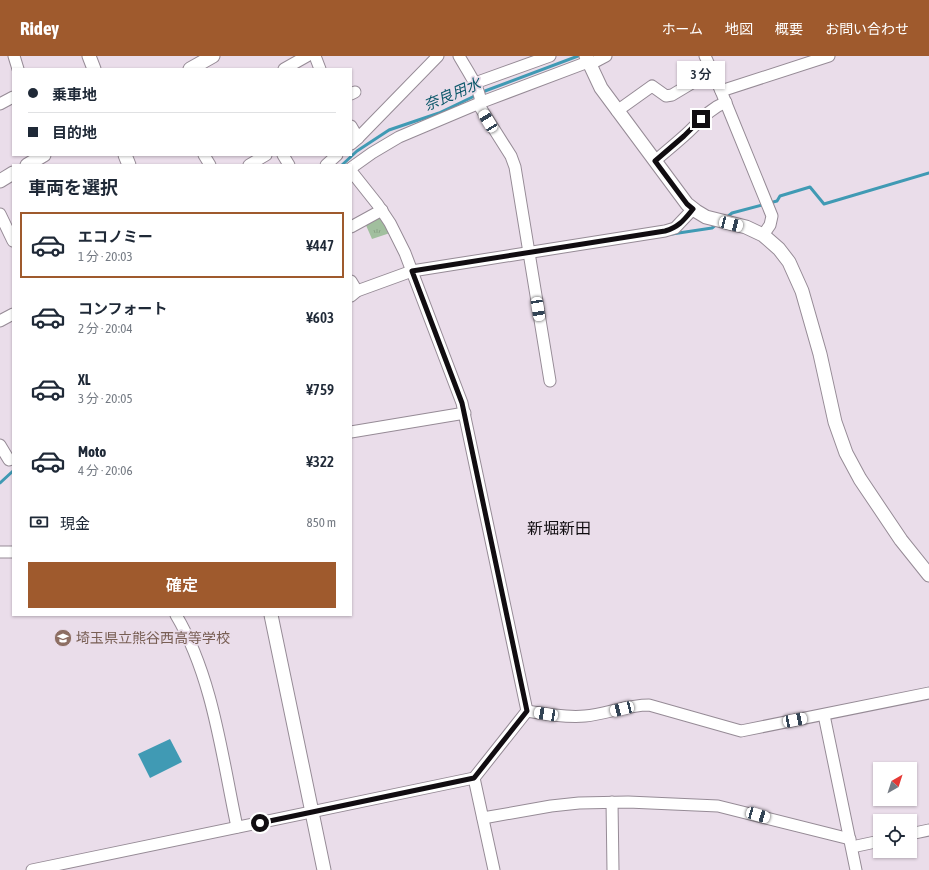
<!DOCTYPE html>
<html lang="ja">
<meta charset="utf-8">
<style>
:root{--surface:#fff;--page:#f2f2f3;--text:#1f2937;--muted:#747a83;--line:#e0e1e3;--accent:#9f5a2d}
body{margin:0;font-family:"Asap Condensed","Noto Sans JP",sans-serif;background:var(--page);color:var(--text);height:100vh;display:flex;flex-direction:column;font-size:15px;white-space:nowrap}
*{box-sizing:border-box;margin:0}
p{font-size:13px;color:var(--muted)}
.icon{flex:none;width:22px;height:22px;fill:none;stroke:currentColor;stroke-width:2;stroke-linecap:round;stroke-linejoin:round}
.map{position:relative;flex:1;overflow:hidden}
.sheet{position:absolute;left:12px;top:108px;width:340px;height:452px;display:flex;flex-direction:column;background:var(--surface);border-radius:0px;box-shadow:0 1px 3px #0004}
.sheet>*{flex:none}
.guide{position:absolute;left:12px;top:12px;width:340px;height:88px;border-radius:0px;box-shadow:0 1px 3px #0004;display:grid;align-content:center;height:88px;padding:0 16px;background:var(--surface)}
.needle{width:26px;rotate:39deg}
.tools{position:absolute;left:873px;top:706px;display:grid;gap:8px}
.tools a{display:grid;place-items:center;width:44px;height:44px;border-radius:0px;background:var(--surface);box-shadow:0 1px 3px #0004;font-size:20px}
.end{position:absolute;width:18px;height:18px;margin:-9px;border:5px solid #110d11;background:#fff;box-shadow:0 0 0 2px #fff}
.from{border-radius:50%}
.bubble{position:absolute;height:28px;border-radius:0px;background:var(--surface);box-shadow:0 1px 3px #0004;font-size:13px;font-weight:600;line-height:28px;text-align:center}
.car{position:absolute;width:12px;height:24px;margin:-12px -6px;border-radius:5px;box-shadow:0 0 3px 1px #0007;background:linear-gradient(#fff 24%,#345 0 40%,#fff 0 76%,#345 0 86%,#fff 0)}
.guide b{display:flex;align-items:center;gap:14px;height:38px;font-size:15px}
.guide b+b{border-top:1px solid var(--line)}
.guide i{width:10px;height:10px;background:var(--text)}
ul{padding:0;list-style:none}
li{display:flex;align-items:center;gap:12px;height:66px;margin:0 8px 6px;padding:0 8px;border:2px solid transparent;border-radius:0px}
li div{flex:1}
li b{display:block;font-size:15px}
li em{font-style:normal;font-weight:600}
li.on{border-color:var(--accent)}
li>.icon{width:36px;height:36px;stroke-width:1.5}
h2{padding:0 16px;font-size:18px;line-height:48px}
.pay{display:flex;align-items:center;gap:10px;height:44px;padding:0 16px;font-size:15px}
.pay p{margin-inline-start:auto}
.primary-button{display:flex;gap:8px;margin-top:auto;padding:8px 16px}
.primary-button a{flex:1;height:46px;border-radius:0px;background:var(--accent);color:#fff;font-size:16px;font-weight:600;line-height:46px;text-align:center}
header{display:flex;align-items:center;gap:24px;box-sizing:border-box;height:56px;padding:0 20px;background:var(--accent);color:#fff}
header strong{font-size:19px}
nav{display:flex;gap:22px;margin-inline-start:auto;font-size:14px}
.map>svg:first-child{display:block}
.park{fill:url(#park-tufts)}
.water{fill:#409ab4}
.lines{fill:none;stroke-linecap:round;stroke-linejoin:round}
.stream{stroke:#409ab4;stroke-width:3}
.minor-casing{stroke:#968b96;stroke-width:13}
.tertiary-casing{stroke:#968b96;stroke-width:15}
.minor{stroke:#fff;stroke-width:11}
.tertiary{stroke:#fff;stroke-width:13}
.route{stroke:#110d11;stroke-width:5}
.labels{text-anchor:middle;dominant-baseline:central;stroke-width:3.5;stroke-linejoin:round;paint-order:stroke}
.education-label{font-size:14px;fill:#785e54;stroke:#eaddea;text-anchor:start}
.water-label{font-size:15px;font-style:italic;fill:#0b576a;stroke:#eaddea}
.quarter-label{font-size:16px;fill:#110d11;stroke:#eaddea}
</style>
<header>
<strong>Ridey</strong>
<nav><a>ホーム</a><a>地図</a><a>概要</a><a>お問い合わせ</a></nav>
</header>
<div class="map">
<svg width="929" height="814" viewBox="0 0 929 814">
<defs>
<pattern id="park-tufts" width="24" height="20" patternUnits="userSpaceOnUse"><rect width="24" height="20" fill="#a1bf9e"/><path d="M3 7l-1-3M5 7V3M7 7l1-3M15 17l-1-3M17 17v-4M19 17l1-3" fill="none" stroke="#8aa387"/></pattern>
</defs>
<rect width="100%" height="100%" fill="#eaddea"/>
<polygon class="park" points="377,160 382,162 390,177 372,183 365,167"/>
<polygon class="water" points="170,683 182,706 150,722 138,698"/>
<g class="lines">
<g class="stream">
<polyline points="342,109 357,95 389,74 439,57 485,35 578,0"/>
<polyline points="726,162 732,157 777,145 780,140 810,131 824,148 929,117"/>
<polyline points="672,178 712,172 718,167"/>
<polyline points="0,427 13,415"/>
</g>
<defs>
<g id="minor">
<polyline points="14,0 18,13"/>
<polyline points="315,0 320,13"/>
<path d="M459,0c7,13 25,37 21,51l31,49 4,11 35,214"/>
<polyline points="705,0 721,35 772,160 770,169 763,179"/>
<polyline points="589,9 606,0"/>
<polyline points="284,13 307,0"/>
<polyline points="475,27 550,0"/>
<polyline points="721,35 829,0"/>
<polyline points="351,38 355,36"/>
<polyline points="0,48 13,41"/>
<polyline points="617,55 652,30 666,40 672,39 712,15"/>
<polyline points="351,70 358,82"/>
<polyline points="351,88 358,82 438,0"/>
<polyline points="204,99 210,109"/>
<polyline points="283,99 289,109"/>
<path d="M655,105c9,-8 19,-16 29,-25 15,-13 23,-26 42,-34"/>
<polyline points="249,109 266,99"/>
<polyline points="326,109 337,99"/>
<polyline points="351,112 372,97 399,81 482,46 588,6"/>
<polyline points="0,158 13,185"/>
<polyline points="351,171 382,154"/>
<polyline points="351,225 357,235"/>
<polyline points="351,240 357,235 412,215 665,175 675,172 693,153"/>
<polyline points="0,265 13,258"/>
<polyline points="351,376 465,357"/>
<polyline points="0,389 9,404"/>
<polyline points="0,496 13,496"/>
<path d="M176,559c37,62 46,142 61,212"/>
<path d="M527,655c17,3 40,7 58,5 21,-2 42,-11 64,-11l92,26 188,-38"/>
<polyline points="824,659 856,814"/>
<polyline points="474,722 494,814"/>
<polyline points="612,746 613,814"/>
<polyline points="483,762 551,750 579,747 628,746 718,750 850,783"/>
<polyline points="910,778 929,774"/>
<polyline points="852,791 880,785"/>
<polyline points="32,814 474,722 527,655 462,347 405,197 390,167 378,149 351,115"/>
</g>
<g id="tertiary">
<polyline points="89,0 94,13"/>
<polyline points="586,0 601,32 687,148 696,155 706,161 746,171 763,179 779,193 789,206 802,235 820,298 835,366 846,397 860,423 901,484 929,519"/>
<polyline points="190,13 213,0"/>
<polyline points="125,99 129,109"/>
<polyline points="27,109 44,99"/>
<polyline points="0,125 13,117"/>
<polyline points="271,559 324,814"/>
</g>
</defs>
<use href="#minor" class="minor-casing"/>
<use href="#tertiary" class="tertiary-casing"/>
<use href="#minor" class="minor"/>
<use href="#tertiary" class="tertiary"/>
</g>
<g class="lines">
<path class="route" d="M260,767l214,-45 53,-67 -65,-308 -50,-132 253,-40c14,-4 19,-11 28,-22l-6,-5 -32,-43 29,-25 17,-17"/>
</g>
<defs>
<symbol id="school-disc" viewBox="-11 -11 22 22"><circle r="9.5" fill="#8d6e63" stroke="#eaddea"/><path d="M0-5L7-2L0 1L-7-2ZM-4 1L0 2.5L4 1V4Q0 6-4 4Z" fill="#fff"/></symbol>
</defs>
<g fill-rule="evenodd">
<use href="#school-disc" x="53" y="572" width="20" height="20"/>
</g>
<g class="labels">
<g class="education-label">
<text x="76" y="582">埼玉県立熊谷西高等学校</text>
</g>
<g class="water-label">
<text transform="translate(452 38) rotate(-23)">奈良用水</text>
</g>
<g class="quarter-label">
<text x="559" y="472">新堀新田</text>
</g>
</g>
</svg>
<div class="tools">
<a><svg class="needle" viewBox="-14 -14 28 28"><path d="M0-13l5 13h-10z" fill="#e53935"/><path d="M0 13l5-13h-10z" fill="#747a83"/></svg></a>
<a><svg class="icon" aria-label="locate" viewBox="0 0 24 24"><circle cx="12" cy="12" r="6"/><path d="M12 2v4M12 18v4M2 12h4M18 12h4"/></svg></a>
</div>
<i class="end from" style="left:260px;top:767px"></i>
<i class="end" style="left:701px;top:63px"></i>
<div class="bubble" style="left:677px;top:5px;width:48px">3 分</div>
<i class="car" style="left:488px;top:65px;rotate:329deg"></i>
<i class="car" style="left:731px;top:168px;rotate:104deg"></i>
<i class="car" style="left:538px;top:253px;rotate:171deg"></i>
<i class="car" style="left:622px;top:653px;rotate:256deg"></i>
<i class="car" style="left:546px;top:658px;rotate:279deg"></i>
<i class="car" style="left:795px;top:664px;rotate:79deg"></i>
<i class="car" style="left:758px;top:759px;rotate:106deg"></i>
<div class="guide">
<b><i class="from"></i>乗車地</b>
<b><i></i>目的地</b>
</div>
<section class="sheet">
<h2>車両を選択</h2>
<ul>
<li class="on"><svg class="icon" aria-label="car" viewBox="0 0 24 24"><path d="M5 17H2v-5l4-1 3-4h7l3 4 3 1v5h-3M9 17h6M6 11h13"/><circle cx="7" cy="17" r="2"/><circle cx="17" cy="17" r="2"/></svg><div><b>エコノミー</b><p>1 分 · 20:03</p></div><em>¥447</em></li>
<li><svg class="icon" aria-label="car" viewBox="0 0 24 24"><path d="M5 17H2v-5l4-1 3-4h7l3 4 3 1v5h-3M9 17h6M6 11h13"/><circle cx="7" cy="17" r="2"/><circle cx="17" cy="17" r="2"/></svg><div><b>コンフォート</b><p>2 分 · 20:04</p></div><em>¥603</em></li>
<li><svg class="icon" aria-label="car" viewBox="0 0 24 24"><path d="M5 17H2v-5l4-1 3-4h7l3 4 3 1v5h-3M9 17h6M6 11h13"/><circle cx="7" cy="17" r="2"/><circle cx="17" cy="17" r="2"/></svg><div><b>XL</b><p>3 分 · 20:05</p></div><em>¥759</em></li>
<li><svg class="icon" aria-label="car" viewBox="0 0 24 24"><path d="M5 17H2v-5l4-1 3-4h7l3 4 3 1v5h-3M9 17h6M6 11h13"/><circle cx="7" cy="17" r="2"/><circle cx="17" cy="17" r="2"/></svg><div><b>Moto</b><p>4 分 · 20:06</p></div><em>¥322</em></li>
</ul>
<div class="pay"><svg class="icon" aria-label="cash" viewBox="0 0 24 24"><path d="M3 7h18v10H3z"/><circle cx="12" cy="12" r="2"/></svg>現金<p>850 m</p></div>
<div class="primary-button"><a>確定</a></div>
</section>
</div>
